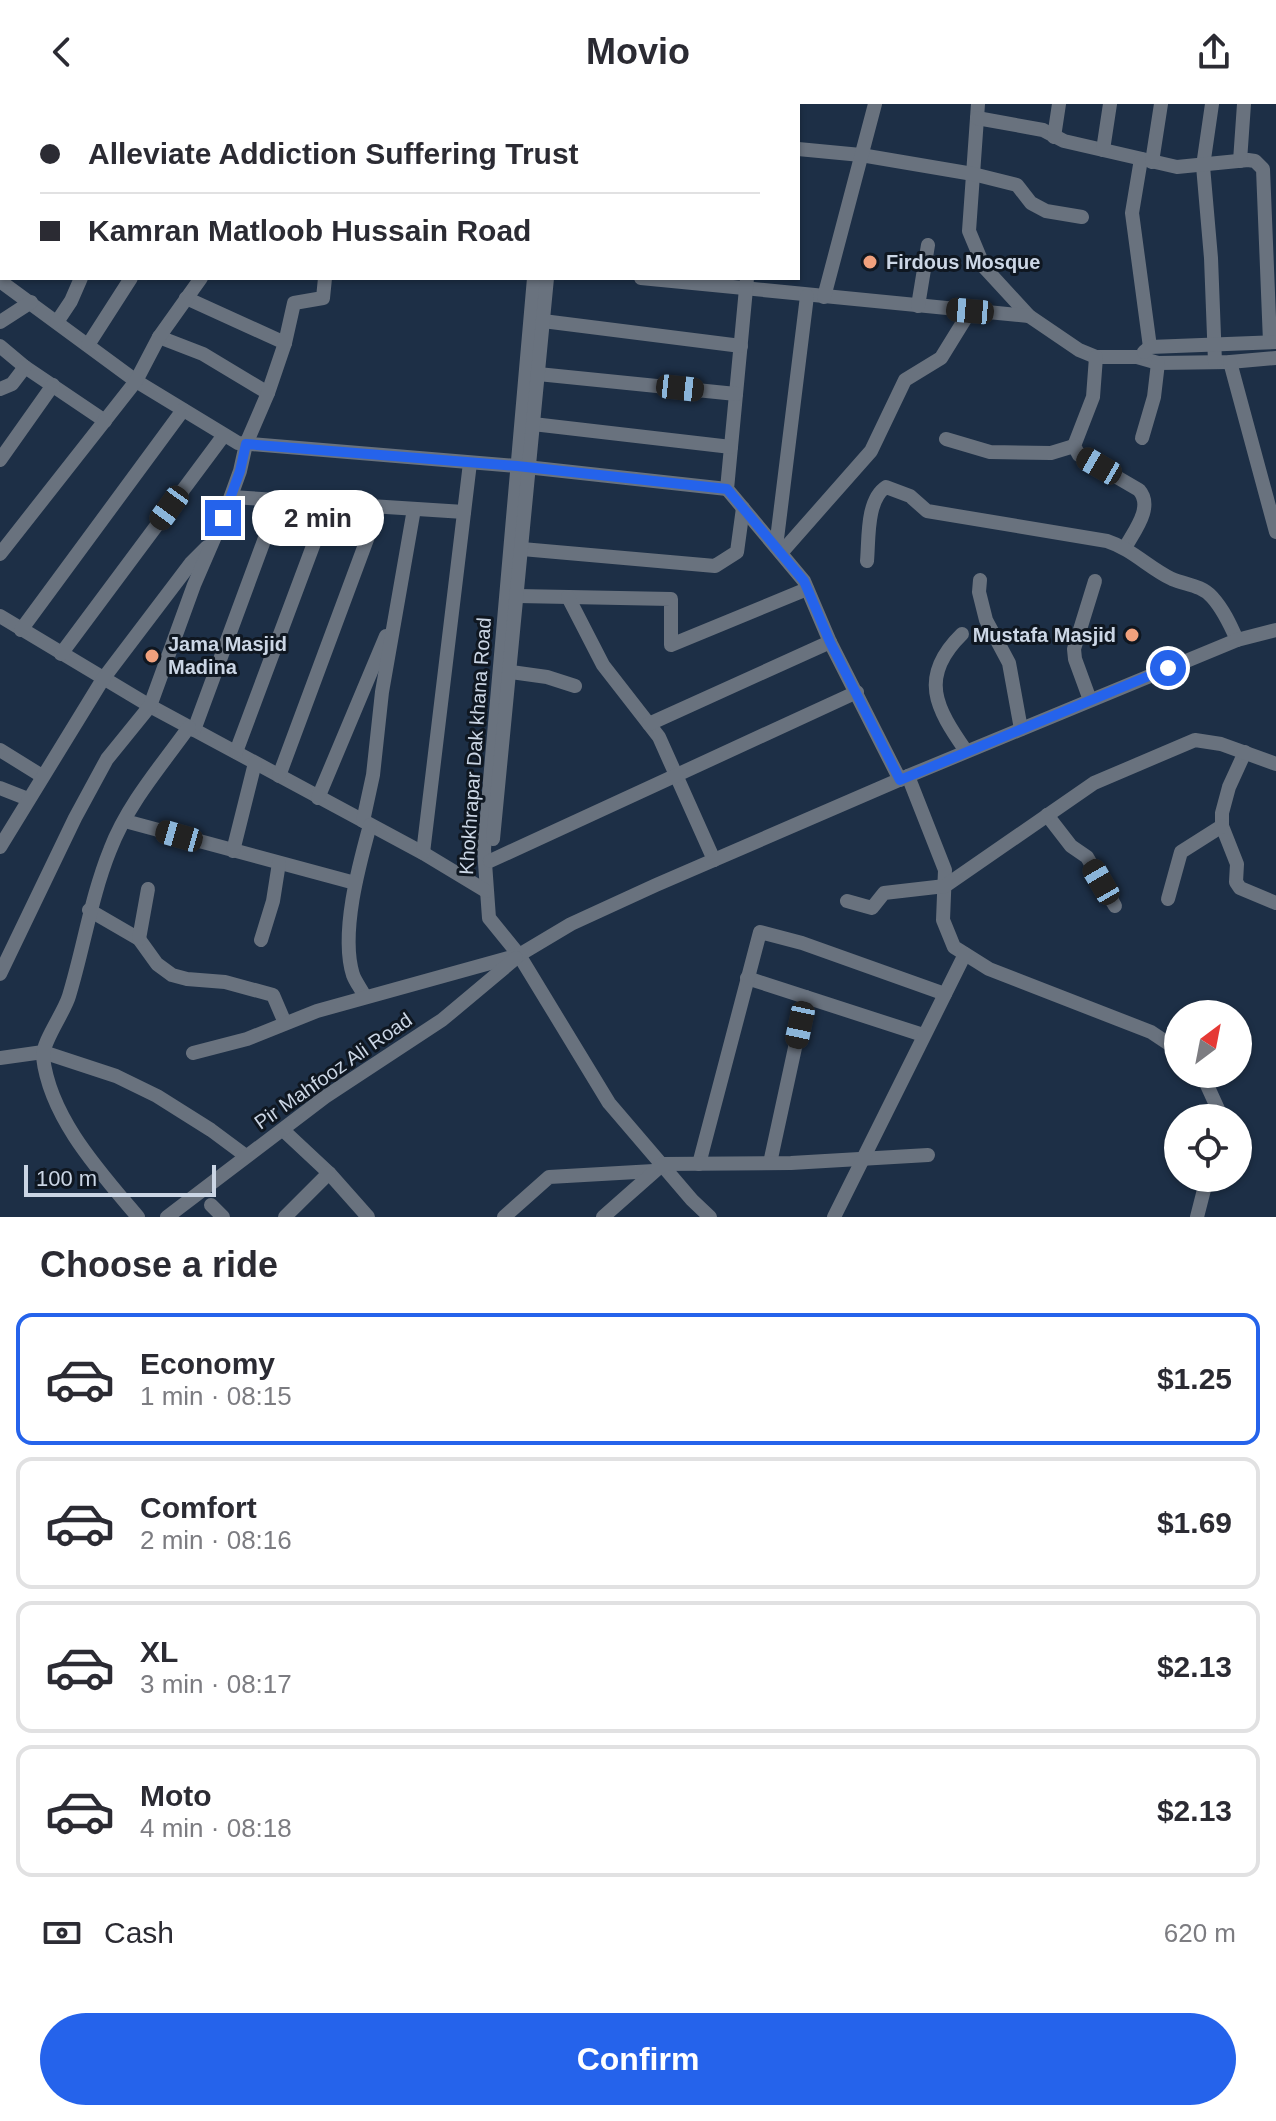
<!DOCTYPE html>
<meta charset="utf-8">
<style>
:root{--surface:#fff;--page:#f7f7f7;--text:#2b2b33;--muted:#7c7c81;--line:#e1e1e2;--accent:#2563eb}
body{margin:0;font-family:Helvetica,sans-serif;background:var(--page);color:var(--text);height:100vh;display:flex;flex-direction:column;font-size:30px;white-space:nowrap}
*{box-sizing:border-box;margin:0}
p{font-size:26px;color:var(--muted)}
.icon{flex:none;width:44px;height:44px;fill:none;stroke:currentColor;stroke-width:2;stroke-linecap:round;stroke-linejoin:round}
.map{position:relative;height:1113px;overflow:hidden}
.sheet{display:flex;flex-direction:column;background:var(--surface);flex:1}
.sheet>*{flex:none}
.banner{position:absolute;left:0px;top:0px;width:800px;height:176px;box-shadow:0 2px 6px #0004;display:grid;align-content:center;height:176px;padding:0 40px;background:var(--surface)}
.needle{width:52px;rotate:32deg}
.tools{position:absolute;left:1164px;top:896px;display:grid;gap:16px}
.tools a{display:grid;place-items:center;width:88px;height:88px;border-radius:50%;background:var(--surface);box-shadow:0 2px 6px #0004;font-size:40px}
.scale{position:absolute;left:24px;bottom:20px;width:192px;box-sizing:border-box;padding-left:8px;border:4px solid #cbd6e5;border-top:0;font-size:22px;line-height:28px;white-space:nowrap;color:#cbd6e5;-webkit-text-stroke:6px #0f1721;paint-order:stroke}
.end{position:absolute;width:36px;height:36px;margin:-18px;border:10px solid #2563eb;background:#fff;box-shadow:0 0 0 4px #fff}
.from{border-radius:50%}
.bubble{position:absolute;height:56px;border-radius:28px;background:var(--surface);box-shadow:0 2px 6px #0004;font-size:26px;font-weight:700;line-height:56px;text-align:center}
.car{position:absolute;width:24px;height:48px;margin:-24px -12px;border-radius:10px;box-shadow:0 0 6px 2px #0007;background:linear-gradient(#222 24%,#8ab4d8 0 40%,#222 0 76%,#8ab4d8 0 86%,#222 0)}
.banner b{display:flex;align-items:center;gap:28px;height:76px;font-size:30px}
.banner b+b{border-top:2px solid var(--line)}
.banner i{width:20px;height:20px;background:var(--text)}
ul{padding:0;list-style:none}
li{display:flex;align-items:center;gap:24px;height:132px;margin:0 16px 12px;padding:0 24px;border:4px solid var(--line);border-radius:16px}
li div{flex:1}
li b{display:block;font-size:30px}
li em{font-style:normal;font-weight:700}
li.current{border-color:var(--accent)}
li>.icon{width:72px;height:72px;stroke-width:1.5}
h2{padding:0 40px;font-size:36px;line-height:96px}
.pay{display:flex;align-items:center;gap:20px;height:88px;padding:0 40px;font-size:30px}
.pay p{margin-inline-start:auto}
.cta{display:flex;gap:16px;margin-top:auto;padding:16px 40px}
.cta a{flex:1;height:92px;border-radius:48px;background:var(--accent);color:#fff;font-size:32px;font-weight:700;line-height:92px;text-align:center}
header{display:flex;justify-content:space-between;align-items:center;height:104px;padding:0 40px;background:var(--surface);font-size:36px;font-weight:700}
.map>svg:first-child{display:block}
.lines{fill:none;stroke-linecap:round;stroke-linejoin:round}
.minor{stroke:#69727e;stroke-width:14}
.route{stroke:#2563eb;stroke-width:10}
.poi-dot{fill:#f1a17d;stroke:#0f1721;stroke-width:3}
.labels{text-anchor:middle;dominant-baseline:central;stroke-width:6;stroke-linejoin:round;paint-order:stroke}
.poi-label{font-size:20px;font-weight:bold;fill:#cbd6e5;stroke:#0f1721;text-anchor:start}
.street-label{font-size:20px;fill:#cbd6e5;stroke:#0f1721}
</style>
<header><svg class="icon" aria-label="back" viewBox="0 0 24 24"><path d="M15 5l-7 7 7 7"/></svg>Movio<svg class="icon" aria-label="share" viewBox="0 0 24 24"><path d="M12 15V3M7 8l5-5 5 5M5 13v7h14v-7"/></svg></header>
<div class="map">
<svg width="1276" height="1113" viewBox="0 0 1276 1113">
<rect width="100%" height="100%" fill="#1d2f46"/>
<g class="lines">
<g class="minor">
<polyline points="84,0 97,2"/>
<polyline points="203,0 203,2"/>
<polyline points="414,0 430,2"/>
<polyline points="978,0 969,127 984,163 1029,212 1079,246 1096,253 1137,253 1158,259 1230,258 1276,254"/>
<polyline points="1212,0 1203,62 1211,154 1215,258"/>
<polyline points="124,2 124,0"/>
<polyline points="344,2 344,0"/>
<polyline points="550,2 551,0"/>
<polyline points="566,2 566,0"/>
<polyline points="766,2 766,0"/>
<polyline points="977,14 1043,26 1064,37 1177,63 1248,56 1255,57 1263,65 1270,238"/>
<polyline points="0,21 2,21"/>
<polyline points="1054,33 1059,0"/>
<polyline points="798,45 861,51 973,70 1017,81 1031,99 1046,107 1082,113"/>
<polyline points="1103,46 1110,0"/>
<polyline points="1141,55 1132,109 1150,243"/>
<polyline points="1240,57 1244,0"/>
<polyline points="1152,58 1161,0"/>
<polyline points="534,174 484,745 489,814 519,851 609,999 692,1096 710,1113"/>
<polyline points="641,174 1029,212"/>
<polyline points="747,174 727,385 804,477 830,538 900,676"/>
<polyline points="0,177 136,277 238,339 517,362 727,385"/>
<polyline points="824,193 875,0"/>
<polyline points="186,194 285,239"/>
<polyline points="918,202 928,141"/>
<polyline points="543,217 741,242"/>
<polyline points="0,218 31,198"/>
<polyline points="57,218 71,197 81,174"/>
<polyline points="159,233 203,250 268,289"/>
<polyline points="88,241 131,174"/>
<polyline points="0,242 25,263 105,317"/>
<polyline points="1144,248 1150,243 1276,238"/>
<path d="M1096,253l-3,40 -19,49 5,9 60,35c15,17 -5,41 -14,58"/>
<polyline points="1230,258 1276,428"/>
<polyline points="538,270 736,290"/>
<polyline points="0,285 12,280 25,263"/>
<polyline points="533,320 731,343"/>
<polyline points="1142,334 1154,293 1158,259"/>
<polyline points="946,335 990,348 1051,349 1074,342"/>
<polyline points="0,356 53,281"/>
<polyline points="231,393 464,408"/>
<polyline points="776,443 807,192"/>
<polyline points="522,445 715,462 737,448 743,404"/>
<polyline points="781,449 871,347 905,276 941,254 970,207"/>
<polyline points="0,450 136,277 159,233 201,174"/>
<path d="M867,457c2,-21 -1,-61 19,-74l24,9 17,15 180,30c25,8 42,27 65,38 14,6 29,6 40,18 11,12 18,27 25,43"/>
<polyline points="980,476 979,488 986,516 1009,559 1021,625"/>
<polyline points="518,492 671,495 671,541 807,485"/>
<polyline points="568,493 603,561 659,633 714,756"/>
<polyline points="0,512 150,602 423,749 486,787"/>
<polyline points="21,526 183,306"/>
<path d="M962,530c-44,43 -26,74 4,117"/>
<polyline points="61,550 224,331"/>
<polyline points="511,568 547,573 575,582"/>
<polyline points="1090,596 1075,555 1074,545 1095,477"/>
<polyline points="649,620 830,538"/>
<polyline points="194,626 279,396"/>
<polyline points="0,646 42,672"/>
<polyline points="236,648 329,399"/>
<polyline points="1245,648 1229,683 1222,709 1222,722 1237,760 1236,778 1240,784 1276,799"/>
<polyline points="279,672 379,403"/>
<polyline points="908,672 945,766 943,816 954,843 989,865 1151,928 1178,946"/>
<polyline points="0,684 28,695"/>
<polyline points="318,694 386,532"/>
<polyline points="1047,711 1071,742 1087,753 1115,802"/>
<polyline points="125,717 355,779"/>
<polyline points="363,717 373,671 382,588 414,405"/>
<polyline points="493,735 547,174"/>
<polyline points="0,743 103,575 191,459 207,443"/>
<polyline points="233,747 255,659"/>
<polyline points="423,749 470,359"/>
<polyline points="490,757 857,588"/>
<polyline points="1168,795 1181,748 1222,722"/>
<polyline points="847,797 872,804 884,789 945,782 1094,679 1195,636 1221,640 1276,660"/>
<polyline points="89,806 139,835 157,860 172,871 187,875 225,878 273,891 285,919"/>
<polyline points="139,835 148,785"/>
<polyline points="261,836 273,797 279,759"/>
<polyline points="0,870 75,714 107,655 150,602 194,481 223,414 240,367 246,340 268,289 285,239 294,199 323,194 325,174"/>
<polyline points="747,874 923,931"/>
<path d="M365,893c-3,-7 -9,-14 -12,-22 -13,-41 6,-110 17,-150"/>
<polyline points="193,949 247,935 317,907 519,851 571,820 656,781 908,672 1237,536 1276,526"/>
<polyline points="0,954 43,948 116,972 157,992 211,1026 246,1052"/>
<polyline points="1202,970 1222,1014"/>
<polyline points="283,1026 329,1069 368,1113"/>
<polyline points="770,1059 806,893"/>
<polyline points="699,1060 760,828 802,839 945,890"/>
<polyline points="211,1101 223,1113"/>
<path d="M138,1113c-38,-45 -88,-99 -95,-160 -1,-15 21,-44 26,-61 15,-49 22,-99 41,-146 17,-45 51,-84 79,-123"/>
<polyline points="167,1113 325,993 442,916 516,854"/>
<polyline points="285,1113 329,1069"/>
<polyline points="504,1113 549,1073 654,1067"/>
<polyline points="603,1113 663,1060 791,1059 928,1051"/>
<polyline points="834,1113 965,850"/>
<polyline points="1197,1113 1207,1074"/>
</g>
</g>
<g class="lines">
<polyline class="route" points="223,414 240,367 246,340 517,362 727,385 804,477 830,538 900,676 1168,564"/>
</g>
<g class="poi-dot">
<circle cx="870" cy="158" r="8"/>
<circle cx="1132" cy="531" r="8"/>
<circle cx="152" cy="552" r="8"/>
</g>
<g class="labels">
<g class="poi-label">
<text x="886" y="158">Firdous Mosque</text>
<text x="1116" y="531" text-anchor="end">Mustafa Masjid</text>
<text x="168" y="540">Jama Masjid<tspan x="168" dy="23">Madina</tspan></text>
</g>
<g class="street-label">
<text transform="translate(475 642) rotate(-86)">Khokhrapar Dak khana Road</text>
<text transform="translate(333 967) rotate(-35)">Pir Mahfooz Ali Road</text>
</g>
</g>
</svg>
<div class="tools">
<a><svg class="needle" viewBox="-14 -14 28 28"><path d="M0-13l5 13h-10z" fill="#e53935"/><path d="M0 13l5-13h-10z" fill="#7c7c81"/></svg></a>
<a><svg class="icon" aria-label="locate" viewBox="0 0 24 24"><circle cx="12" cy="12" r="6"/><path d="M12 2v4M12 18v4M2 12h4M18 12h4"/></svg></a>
</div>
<div class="scale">100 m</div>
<i class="end from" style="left:1168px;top:564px"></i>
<i class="end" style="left:223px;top:414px"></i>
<div class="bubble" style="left:252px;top:386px;width:132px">2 min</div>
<i class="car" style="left:970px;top:207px;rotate:275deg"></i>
<i class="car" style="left:680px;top:284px;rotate:96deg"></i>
<i class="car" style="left:1099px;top:362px;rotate:300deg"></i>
<i class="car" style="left:169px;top:404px;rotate:216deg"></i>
<i class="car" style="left:179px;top:732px;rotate:286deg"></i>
<i class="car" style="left:1101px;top:778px;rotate:330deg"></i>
<i class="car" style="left:800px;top:921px;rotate:192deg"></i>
<div class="banner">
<b><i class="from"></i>Alleviate Addiction Suffering Trust</b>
<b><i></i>Kamran Matloob Hussain Road</b>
</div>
</div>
<section class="sheet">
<h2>Choose a ride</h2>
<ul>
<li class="current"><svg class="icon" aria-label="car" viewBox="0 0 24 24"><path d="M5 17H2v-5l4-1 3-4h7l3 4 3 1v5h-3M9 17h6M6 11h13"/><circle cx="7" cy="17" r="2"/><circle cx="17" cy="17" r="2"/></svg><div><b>Economy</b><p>1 min · 08:15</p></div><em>$1.25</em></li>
<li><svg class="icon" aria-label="car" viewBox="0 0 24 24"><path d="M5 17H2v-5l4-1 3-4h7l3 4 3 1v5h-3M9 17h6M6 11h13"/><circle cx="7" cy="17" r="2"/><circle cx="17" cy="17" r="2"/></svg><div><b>Comfort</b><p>2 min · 08:16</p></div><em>$1.69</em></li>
<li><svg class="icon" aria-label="car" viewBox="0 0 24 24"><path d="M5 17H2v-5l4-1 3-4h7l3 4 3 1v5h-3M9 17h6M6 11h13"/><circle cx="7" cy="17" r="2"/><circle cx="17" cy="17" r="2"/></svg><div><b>XL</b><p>3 min · 08:17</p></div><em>$2.13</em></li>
<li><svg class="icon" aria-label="car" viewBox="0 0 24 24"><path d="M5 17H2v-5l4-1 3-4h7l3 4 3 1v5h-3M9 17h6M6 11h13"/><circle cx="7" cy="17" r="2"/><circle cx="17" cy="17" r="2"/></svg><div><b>Moto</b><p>4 min · 08:18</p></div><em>$2.13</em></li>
</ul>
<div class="pay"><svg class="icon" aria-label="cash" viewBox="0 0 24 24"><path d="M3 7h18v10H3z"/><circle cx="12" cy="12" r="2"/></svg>Cash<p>620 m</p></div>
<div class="cta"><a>Confirm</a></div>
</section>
